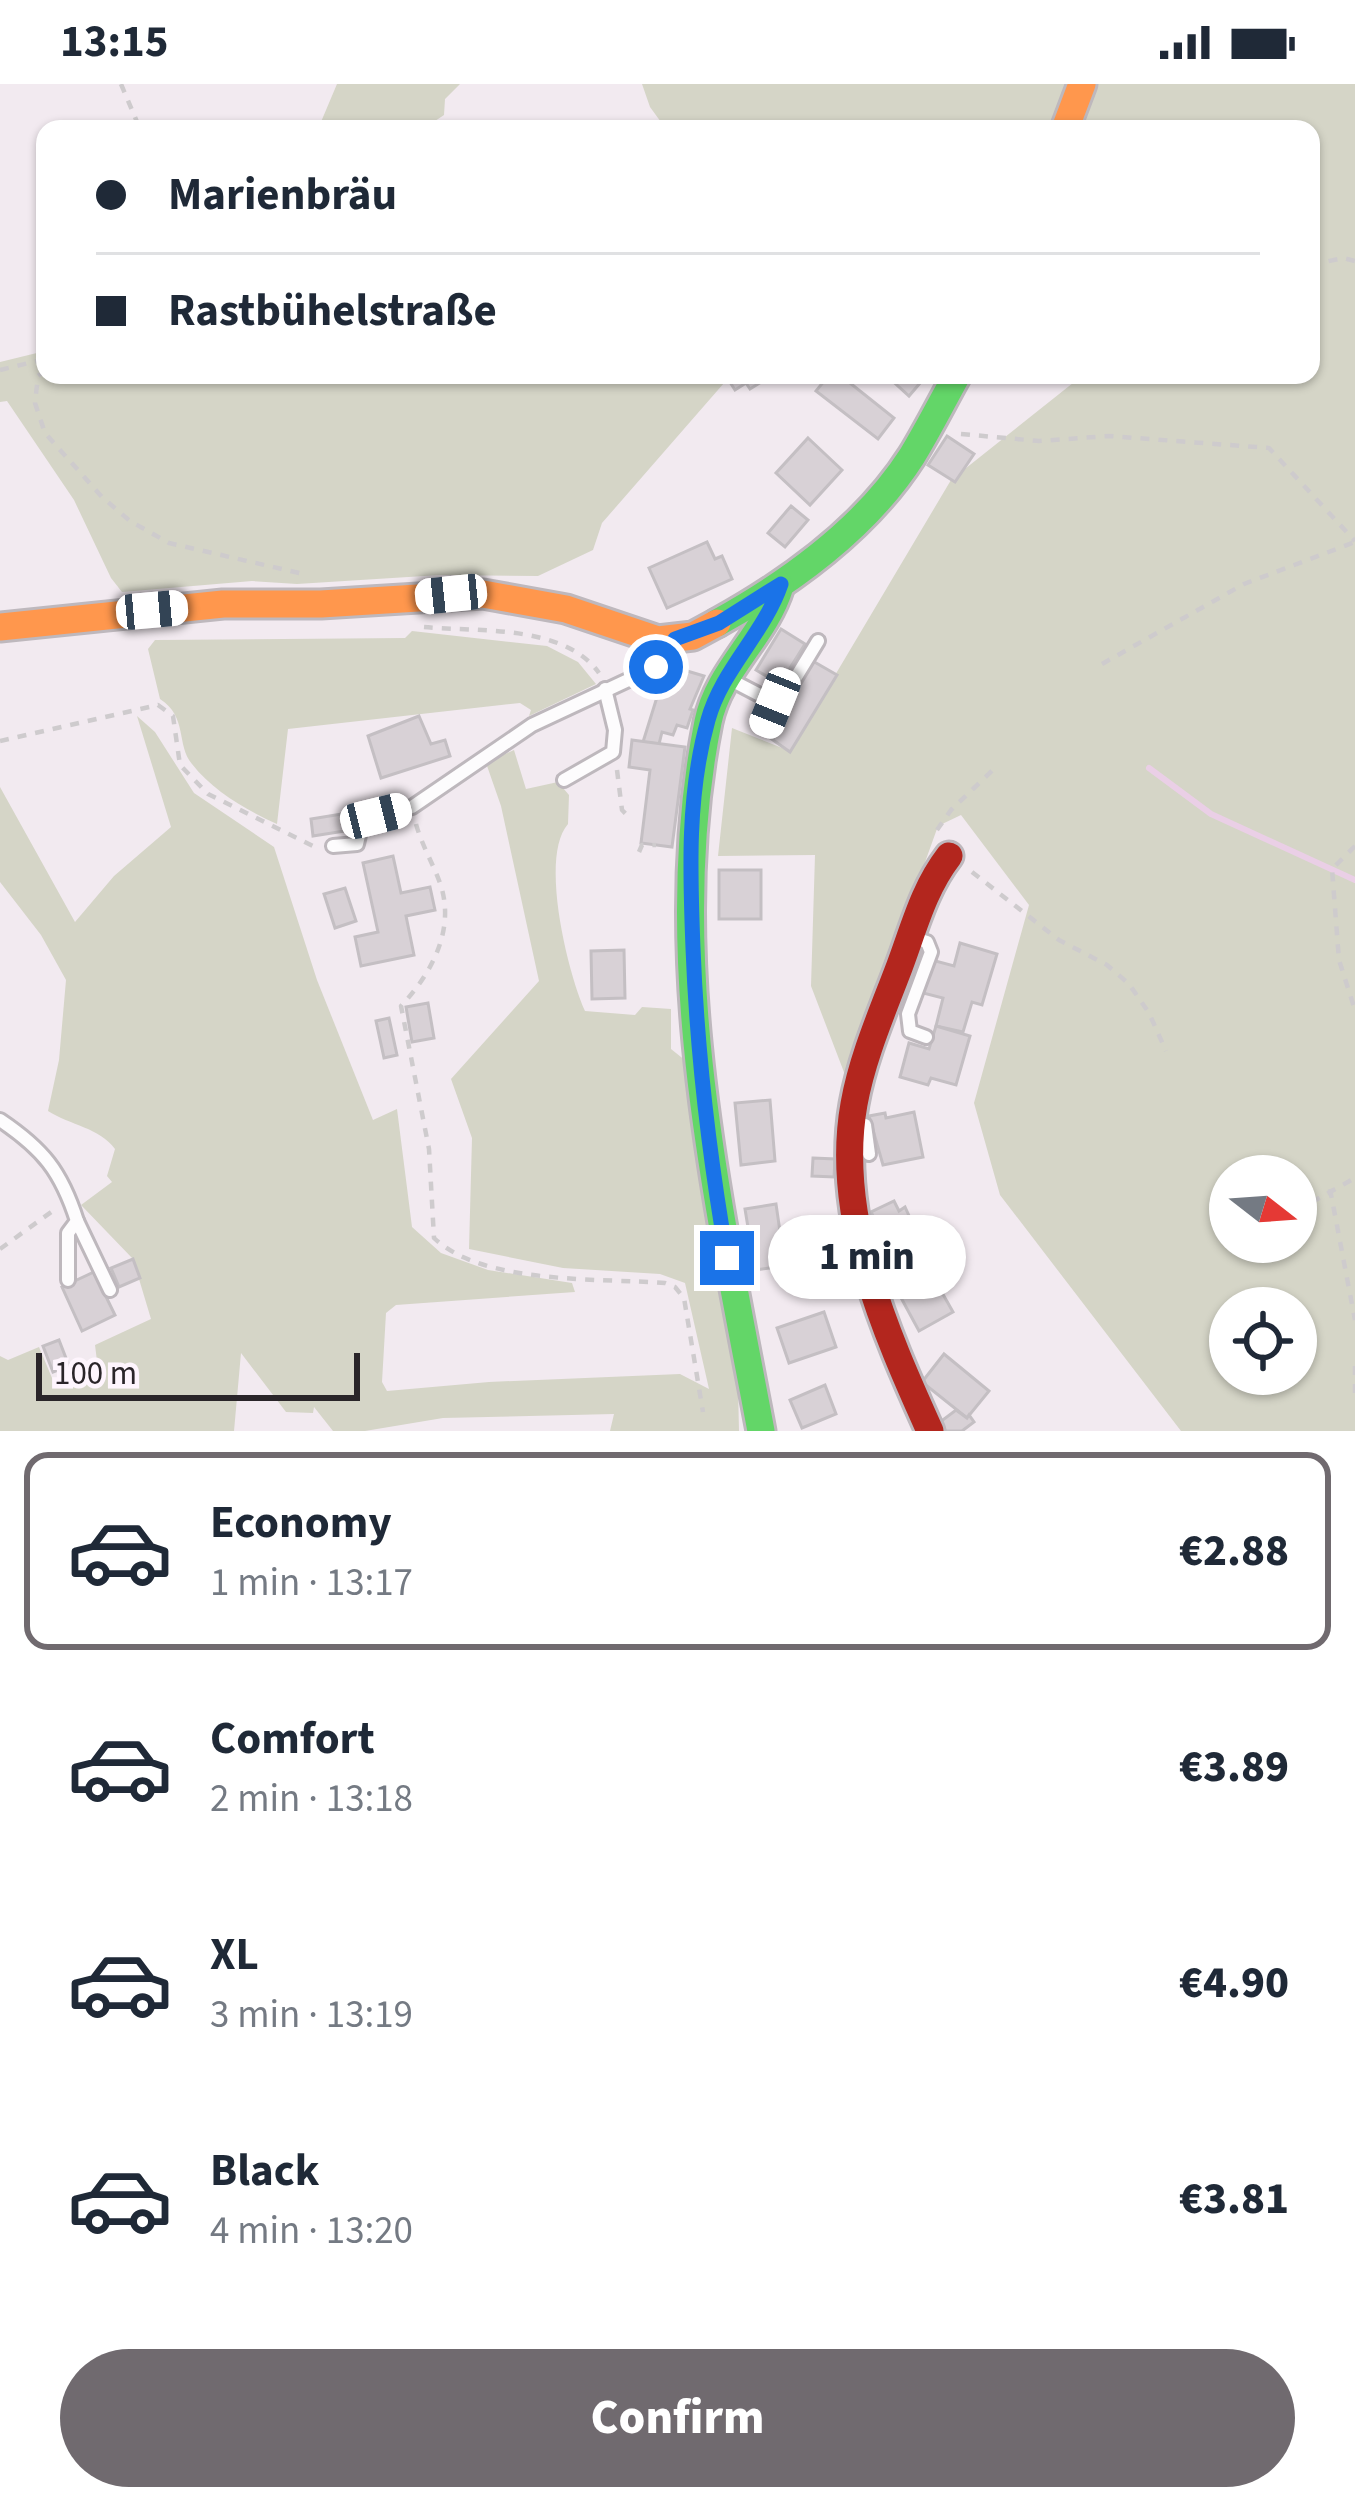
<!DOCTYPE html>
<meta charset="utf-8">
<style>
:root{--surface:#fff;--page:#f2f2f3;--text:#1f2937;--muted:#747a83;--line:#e0e1e3;--accent:#706a6f}
body{margin:0;font-family:"Source Sans 3",sans-serif;background:var(--page);color:var(--text);height:100vh;display:flex;flex-direction:column;font-size:45px;white-space:nowrap}
*{box-sizing:border-box;margin:0}
p{font-size:39px;color:var(--muted)}
.icon{flex:none;width:66px;height:66px;fill:none;stroke:currentColor;stroke-width:2;stroke-linecap:round;stroke-linejoin:round}
.map{position:relative;height:1347px;overflow:hidden}
.side{display:flex;flex-direction:column;background:var(--surface);flex:1}
.side>*{flex:none}
.guide{position:absolute;left:36px;top:36px;width:1284px;height:264px;border-radius:24px;box-shadow:0 3px 9px #0004;display:grid;align-content:center;height:264px;padding:0 60px;background:var(--surface)}
.needle{width:78px;rotate:107deg}
.controls{position:absolute;left:1209px;top:1071px;display:grid;gap:24px}
.controls a{display:grid;place-items:center;width:108px;height:108px;border-radius:50%;background:var(--surface);box-shadow:0 3px 9px #0004;font-size:60px}
.scale{position:absolute;left:36px;bottom:30px;width:324px;box-sizing:border-box;padding-left:12px;border:6px solid #2a2529;border-top:0;font-size:33px;line-height:42px;white-space:nowrap;color:#2a2529;-webkit-text-stroke:9px #fef5fd;paint-order:stroke}
.end{position:absolute;width:54px;height:54px;margin:-27px;border:15px solid #1a73e8;background:#fff;box-shadow:0 0 0 6px #fff}
.from{border-radius:50%}
.bubble{position:absolute;height:84px;border-radius:42px;background:var(--surface);box-shadow:0 3px 9px #0004;font-size:39px;font-weight:800;line-height:84px;text-align:center}
.car{position:absolute;width:36px;height:72px;margin:-36px -18px;border-radius:15px;box-shadow:0 0 9px 3px #0007;background:linear-gradient(#fff 24%,#345 0 40%,#fff 0 76%,#345 0 86%,#fff 0)}
.guide b{display:flex;align-items:center;gap:42px;height:114px;font-size:45px}
.guide b+b{border-top:3px solid var(--line)}
.guide i{width:30px;height:30px;background:var(--text)}
ul{padding:21px 0 0;list-style:none}
li{display:flex;align-items:center;gap:36px;height:198px;margin:0 24px 18px;padding:0 36px;border:6px solid transparent;border-radius:24px}
li div{flex:1}
li b{display:block;font-size:45px}
li em{font-style:normal;font-weight:800}
li.selected{border-color:var(--accent)}
li>.icon{width:108px;height:108px;stroke-width:1.5}
.cta{display:flex;gap:24px;margin-top:auto;padding:24px 60px}
.cta a{flex:1;height:138px;border-radius:72px;background:var(--accent);color:#fff;font-size:48px;font-weight:800;line-height:138px;text-align:center}
.status{display:flex;justify-content:space-between;align-items:center;height:84px;padding:0 60px;background:var(--surface);direction:ltr}
.status svg{height:33px;fill:currentColor}
.map>svg:first-child{display:block}
.green{fill:#d5d5c7;fill-rule:evenodd}
.lines{fill:none;stroke-linecap:round;stroke-linejoin:round}
.stream{stroke:#eacfe6;stroke-width:6}
.building{fill:#d8d1d6;stroke:#c4bfc3;stroke-width:3}
.lane-casing{stroke:#beb8bd;stroke-width:18}
.fast-casing{stroke:#beb8bd;stroke-width:33}
.slow-casing{stroke:#beb8bd;stroke-width:33}
.jam-casing{stroke:#beb8bd;stroke-width:33}
.path{stroke:#cecbcd;stroke-width:4.5;stroke-dasharray:9 9;stroke-linecap:butt}
.lane{stroke:#fdfcfd;stroke-width:12}
.fast{stroke:#63d668;stroke-width:27}
.slow{stroke:#ff974d;stroke-width:27}
.jam{stroke:#b3261e;stroke-width:27}
.route{stroke:#1a73e8;stroke-width:15}
</style>
<div class="status"><b>13:15</b><svg viewBox="0 0 49 12"><path d="M0 12V9h3v3zM5 12V6h3v6zM10 12V3h3v9zM15 12V0h3v12zM26 1h20v11H26zM47 4h2v5h-2z"/></svg></div>
<div class="map">
<svg width="1355" height="1347" viewBox="0 0 1355 1347">
<rect width="100%" height="100%" fill="#f2eaf0"/>
<g class="green">
<polygon points="337,0 460,0 445,15 444,31 423,45 318,45"/>
<path d="M642,0h713v1347h-174l-181,-236 -26,-92 55,-198 -68,-90 -23,11 -91,254 -36,-94 4,-131 -97,1 14,-128 58,23 161,-271 132,-105h228v-246h-645l-16,-22zM1230,1092h66v66h-66zM1230,1224h66v66h-66z"/>
<polygon points="45,267 45,291 731,291 602,439 593,466 538,492 440,491 297,500 252,497 122,508 111,494 74,416 7,317 0,318 0,278"/>
<path d="M412,547l135,15 31,16 18,22 -67,32 2,-6 -11,-7 -232,26 -11,95c-31,-14 -64,-33 -85,-60 -16,-19 -4,-47 -32,-65l-12,-50 7,-9 250,-2z"/>
<path d="M137,632l18,16 39,61 80,54 43,133 56,140 24,-11 15,118 29,26 47,17 84,13 3,9 -179,13 -10,8 -4,69 5,9 102,-9 191,-8 29,15 -24,-106 -25,-9 -97,-6 -94,-19 3,-111 -21,-59 88,-98 -38,-175 -15,-43 28,-13 12,39 32,-7 11,13 -1,29c-29,33 0,149 17,187l50,4 7,-8 29,2v40l20,16 47,322 1,44h-129l4,-17 -171,4 -78,13h-32l-19,-24 -1,6 -27,-1 -45,-59 -7,78h-234v-75l8,4 31,-13 13,31 17,8 22,-9 7,-8 -3,-24 56,-26 -18,-60 -52,-54 31,-23 -5,-6 8,-27c-15,-21 -45,-24 -67,-38l11,-51 7,-80 -25,-45 -41,-53v-95l75,135 39,-46 57,-49z"/>
</g>
<g class="lines">
<polyline class="stream" points="1149,684 1211,730 1355,796"/>
</g>
<g class="building">
<polygon points="764,291 766,295 750,305 746,299 735,306 726,292"/>
<polygon points="829,291 840,291 894,334 878,355 816,307"/>
<polygon points="886,291 925,291 926,292 909,312"/>
<polygon points="947,352 974,370 955,398 928,381"/>
<polygon points="808,354 842,386 810,421 776,389"/>
<polygon points="791,422 808,436 785,463 768,449"/>
<polygon points="707,458 715,475 722,472 732,495 667,524 649,484"/>
<polygon points="781,545 805,560 780,600 756,586"/>
<polygon points="811,576 837,591 790,668 766,651"/>
<polygon points="667,581 704,592 690,625 693,626 687,644 677,641 673,651 662,648 659,660 643,658"/>
<polygon points="419,632 431,660 445,656 450,672 381,694 368,652"/>
<polygon points="632,656 685,663 672,763 641,759 650,686 629,683"/>
<polygon points="348,729 351,746 313,752 311,735"/>
<polygon points="393,772 401,809 430,803 435,826 406,832 414,871 361,882 355,853 378,848 363,779"/>
<rect x="719" y="786" width="42" height="49"/>
<polygon points="345,804 356,837 335,844 324,810"/>
<polygon points="960,859 997,870 982,921 972,918 963,948 936,942 943,914 923,909 932,876 954,882"/>
<polygon points="624,866 625,914 592,915 591,867"/>
<polygon points="428,919 434,954 412,958 406,923"/>
<polygon points="389,934 397,971 384,974 376,937"/>
<polygon points="936,942 970,952 956,1001 931,994 928,1001 900,993 909,959 929,965"/>
<polygon points="770,1016 775,1077 741,1081 735,1019"/>
<polygon points="914,1028 923,1073 883,1081 869,1032 885,1029 886,1034"/>
<polygon points="813,1074 835,1075 834,1093 812,1092"/>
<polygon points="894,1117 899,1127 905,1123 910,1134 904,1138 909,1147 886,1158 871,1128"/>
<polygon points="776,1120 785,1182 755,1186 745,1125"/>
<polygon points="905,1156 911,1170 903,1174 911,1191 889,1202 871,1165"/>
<polygon points="133,1175 140,1194 119,1203 111,1184"/>
<polygon points="94,1188 115,1231 82,1247 62,1203"/>
<polygon points="932,1191 953,1228 919,1247 899,1210"/>
<polygon points="824,1228 836,1263 789,1279 777,1244"/>
<polygon points="59,1256 69,1282 53,1288 43,1262"/>
<polygon points="944,1270 989,1307 967,1334 922,1298"/>
<polygon points="825,1301 836,1330 802,1344 790,1316"/>
<polygon points="956,1326 967,1334 969,1331 974,1338 962,1347 946,1347 940,1338"/>
</g>
<g class="lines">
<defs>
<g id="lane">
<polyline points="727,594 775,619 784,613 818,557"/>
<polyline points="765,642 775,619"/>
<polyline points="564,696 613,668 615,646 605,605"/>
<polyline points="333,762 357,760 360,747 376,732 412,723 532,641 656,583 672,562"/>
<polyline points="914,854 927,858 931,868 908,930 910,947 926,953"/>
<path d="M0,1036c43,29 61,51 77,101l-9,12v47"/>
<polyline points="865,1041 869,1070"/>
<polyline points="77,1137 110,1206"/>
</g>
<g id="fast">
<path d="M717,539c74,-41 149,-95 195,-167 16,-26 30,-54 45,-81"/>
<path d="M761,1347c-43,-229 -100,-476 -53,-709 10,-51 57,-86 72,-136"/>
</g>
<g id="slow">
<polyline points="1065,45 1082,0"/>
<polyline points="0,543 223,520 321,520 483,510 566,525 658,556 693,552 717,539"/>
</g>
<path id="jam" d="M930,1347c-45,-100 -96,-215 -76,-327 8,-45 27,-89 43,-131 16,-41 25,-82 52,-117"/>
</defs>
<use href="#lane" class="lane-casing"/>
<use href="#fast" class="fast-casing"/>
<use href="#slow" class="slow-casing"/>
<use href="#jam" class="jam-casing"/>
<g class="path">
<polyline points="121,0 140,45"/>
<polyline points="1311,181 1343,174 1355,177"/>
<polyline points="0,286 45,275"/>
<polyline points="45,286 38,292 35,319 45,349 102,413 130,437 169,459 308,491"/>
<polyline points="961,350 1039,357 1109,352 1269,364 1355,457"/>
<path d="M424,543c54,5 140,-3 175,46"/>
<polyline points="1102,580 1244,500 1355,458"/>
<polyline points="0,657 158,621 173,632 180,681 208,710 317,764"/>
<polyline points="617,686 622,726 630,734"/>
<path d="M416,740c6,22 18,41 25,62 14,45 -10,88 -40,120l28,143 5,89c49,47 166,40 231,45l10,4 9,11 19,114"/>
<polyline points="937,746 951,726 998,681"/>
<polyline points="1355,762 1332,785 1339,876 1355,926"/>
<polyline points="639,768 642,761 656,761"/>
<polyline points="972,788 1059,856 1107,881 1129,900 1149,929 1166,967"/>
<polyline points="1330,1105 1355,1236"/>
<polyline points="1296,1127 1355,1094"/>
<polyline points="0,1165 54,1126"/>
<polyline points="1355,1282 1355,1311"/>
</g>
<use href="#lane" class="lane"/>
<use href="#fast" class="fast"/>
<use href="#slow" class="slow"/>
<use href="#jam" class="jam"/>
</g>
<g class="lines">
<path class="route" d="M656,583l19,-28 44,-16 62,-39c-17,50 -59,85 -73,136 -21,74 -18,153 -15,228 4,104 16,207 34,310"/>
</g>
</svg>
<div class="controls">
<a><svg class="needle" viewBox="-14 -14 28 28"><path d="M0-13l5 13h-10z" fill="#e53935"/><path d="M0 13l5-13h-10z" fill="#747a83"/></svg></a>
<a><svg class="icon" aria-label="locate" viewBox="0 0 24 24"><circle cx="12" cy="12" r="6"/><path d="M12 2v4M12 18v4M2 12h4M18 12h4"/></svg></a>
</div>
<div class="scale">100 m</div>
<i class="end from" style="left:656px;top:583px"></i>
<i class="end" style="left:727px;top:1174px"></i>
<div class="bubble" style="left:768px;top:1131px;width:198px">1 min</div>
<i class="car" style="left:451px;top:510px;rotate:264deg"></i>
<i class="car" style="left:152px;top:526px;rotate:85deg"></i>
<i class="car" style="left:775px;top:619px;rotate:202deg"></i>
<i class="car" style="left:376px;top:732px;rotate:76deg"></i>
<div class="guide">
<b><i class="from"></i>Marienbräu</b>
<b><i></i>Rastbühelstraße</b>
</div>
</div>
<section class="side">
<ul>
<li class="selected"><svg class="icon" aria-label="car" viewBox="0 0 24 24"><path d="M5 17H2v-5l4-1 3-4h7l3 4 3 1v5h-3M9 17h6M6 11h13"/><circle cx="7" cy="17" r="2"/><circle cx="17" cy="17" r="2"/></svg><div><b>Economy</b><p>1 min · 13:17</p></div><em>€2.88</em></li>
<li><svg class="icon" aria-label="car" viewBox="0 0 24 24"><path d="M5 17H2v-5l4-1 3-4h7l3 4 3 1v5h-3M9 17h6M6 11h13"/><circle cx="7" cy="17" r="2"/><circle cx="17" cy="17" r="2"/></svg><div><b>Comfort</b><p>2 min · 13:18</p></div><em>€3.89</em></li>
<li><svg class="icon" aria-label="car" viewBox="0 0 24 24"><path d="M5 17H2v-5l4-1 3-4h7l3 4 3 1v5h-3M9 17h6M6 11h13"/><circle cx="7" cy="17" r="2"/><circle cx="17" cy="17" r="2"/></svg><div><b>XL</b><p>3 min · 13:19</p></div><em>€4.90</em></li>
<li><svg class="icon" aria-label="car" viewBox="0 0 24 24"><path d="M5 17H2v-5l4-1 3-4h7l3 4 3 1v5h-3M9 17h6M6 11h13"/><circle cx="7" cy="17" r="2"/><circle cx="17" cy="17" r="2"/></svg><div><b>Black</b><p>4 min · 13:20</p></div><em>€3.81</em></li>
</ul>
<div class="cta"><a>Confirm</a></div>
</section>
